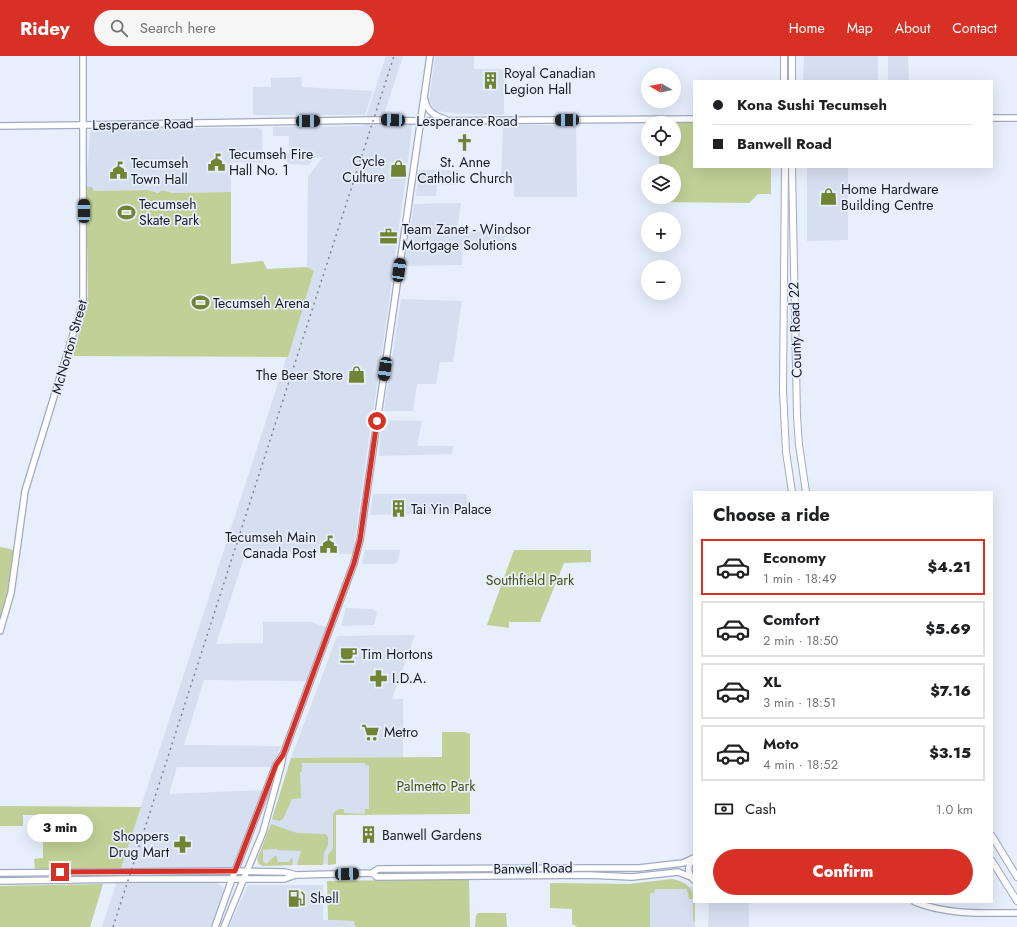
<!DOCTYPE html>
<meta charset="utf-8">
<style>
:root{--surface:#fff;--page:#f6f6f6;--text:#202124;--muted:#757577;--line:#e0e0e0;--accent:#d93025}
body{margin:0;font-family:Jost,sans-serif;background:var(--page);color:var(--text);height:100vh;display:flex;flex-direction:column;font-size:15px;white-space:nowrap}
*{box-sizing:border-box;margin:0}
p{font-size:13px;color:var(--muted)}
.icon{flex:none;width:22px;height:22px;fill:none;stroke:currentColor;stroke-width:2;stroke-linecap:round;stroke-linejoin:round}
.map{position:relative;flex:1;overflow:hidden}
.sheet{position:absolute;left:693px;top:435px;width:300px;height:412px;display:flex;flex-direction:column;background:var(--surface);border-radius:0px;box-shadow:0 4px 16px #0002}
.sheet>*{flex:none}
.hud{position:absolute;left:693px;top:24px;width:300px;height:88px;border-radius:0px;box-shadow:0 4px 16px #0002;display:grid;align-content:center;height:88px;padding:0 20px;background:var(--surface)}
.needle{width:26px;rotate:280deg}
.tools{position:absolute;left:641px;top:12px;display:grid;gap:8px}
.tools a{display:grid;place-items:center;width:40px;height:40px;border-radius:50%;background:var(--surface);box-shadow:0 4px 16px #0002;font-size:20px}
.end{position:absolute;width:18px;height:18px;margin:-9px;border:5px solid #d93025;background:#fff;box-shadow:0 0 0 2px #fff}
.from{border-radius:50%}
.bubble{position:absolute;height:28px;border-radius:14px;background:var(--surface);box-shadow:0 4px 16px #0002;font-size:13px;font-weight:800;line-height:28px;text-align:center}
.car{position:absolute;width:12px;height:24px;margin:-12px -6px;border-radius:5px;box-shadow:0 0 3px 1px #0007;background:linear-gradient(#222 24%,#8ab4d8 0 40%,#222 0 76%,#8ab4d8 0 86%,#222 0)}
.hud b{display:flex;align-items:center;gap:14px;height:38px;font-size:15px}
.hud b+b{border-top:1px solid var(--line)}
.hud i{width:10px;height:10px;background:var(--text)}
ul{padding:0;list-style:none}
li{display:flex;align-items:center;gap:12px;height:56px;margin:0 8px 6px;padding:0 12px;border:2px solid var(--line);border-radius:0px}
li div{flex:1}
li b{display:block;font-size:15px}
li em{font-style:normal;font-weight:800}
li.on{border-color:var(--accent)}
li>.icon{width:36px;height:36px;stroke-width:1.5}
h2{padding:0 20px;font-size:18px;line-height:48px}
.pay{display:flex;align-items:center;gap:10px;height:44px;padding:0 20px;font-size:15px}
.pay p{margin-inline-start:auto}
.cta{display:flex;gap:8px;margin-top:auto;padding:8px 20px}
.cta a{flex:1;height:46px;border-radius:24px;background:var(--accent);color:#fff;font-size:16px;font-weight:800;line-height:46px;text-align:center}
header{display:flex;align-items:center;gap:24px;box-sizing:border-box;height:56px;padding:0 20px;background:var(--accent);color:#fff}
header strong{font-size:19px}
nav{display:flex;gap:22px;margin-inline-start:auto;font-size:14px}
.search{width:280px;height:36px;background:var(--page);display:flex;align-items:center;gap:10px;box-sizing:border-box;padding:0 14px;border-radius:22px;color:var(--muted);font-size:15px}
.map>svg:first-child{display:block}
.built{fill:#d6dff0}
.green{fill:#c0d096}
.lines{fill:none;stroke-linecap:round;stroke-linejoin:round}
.secondary-casing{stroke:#a0abc1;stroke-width:8}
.primary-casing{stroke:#a0abc1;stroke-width:8}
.secondary{stroke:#fff;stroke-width:5.5}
.primary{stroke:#fff;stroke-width:6}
.rail{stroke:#7f848f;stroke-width:1.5;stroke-dasharray:2 4;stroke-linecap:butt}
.route{stroke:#d93025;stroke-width:5}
.labels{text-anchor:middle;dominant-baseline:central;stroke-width:3.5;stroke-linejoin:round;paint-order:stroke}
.poi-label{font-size:14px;fill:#171b23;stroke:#e7eefc;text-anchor:start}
.street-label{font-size:14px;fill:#171b23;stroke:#e7eefc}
.park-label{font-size:14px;fill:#44520e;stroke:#e7eefc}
</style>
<header>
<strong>Ridey</strong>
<div class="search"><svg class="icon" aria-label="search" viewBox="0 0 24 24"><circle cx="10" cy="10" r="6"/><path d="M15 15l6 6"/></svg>Search here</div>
<nav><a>Home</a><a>Map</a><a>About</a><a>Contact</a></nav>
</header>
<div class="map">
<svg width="1017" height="871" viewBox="0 0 1017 871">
<rect width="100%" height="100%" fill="#e7eefc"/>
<g class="built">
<polygon points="386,0 403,0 382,64 412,65 410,90 384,282 365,409 353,498 246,495 216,588 263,587 263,566 310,566 326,571 306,625 204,624 184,689 281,690 272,711 177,711 169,738 263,734 232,813 144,813 140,826 217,827 223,831 224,836 212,871 102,871 314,216 307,211 308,121 323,101 314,102 309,109 287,108 287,98 289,97 289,80 273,80 273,71 363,70"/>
<polygon points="435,0 474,0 474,13 504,13 504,59 463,58 436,55 429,45"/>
<polygon points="804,0 878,0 878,25 803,25"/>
<polygon points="888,0 908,0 909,25 888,25"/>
<polygon points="301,21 302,31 373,35 365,59 253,59 253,31 271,31 271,22"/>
<polygon points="503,69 576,69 577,141 514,141 514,124 501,124"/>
<polygon points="143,72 258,72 262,73 263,107 231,106 231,136 173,137 162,134 158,137 148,134 93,135 92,131 86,131 90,77 92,73"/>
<polygon points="807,111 848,111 848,184 807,185"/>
<polygon points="419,114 458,114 456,129 437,128 436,140 416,140"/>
<polygon points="461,147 457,176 505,175 505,185 463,185 462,209 406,210 405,206 414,148"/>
<polygon points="401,243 462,245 453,306 440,306 436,328 417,328 413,355 384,355"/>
<polygon points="382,364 422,365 417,390 453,390 452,398 379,400"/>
<polygon points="373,438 467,438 467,457 370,459"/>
<polygon points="365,494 400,494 398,505 394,508 362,508"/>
<polygon points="346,552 372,553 377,556 374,569 341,570"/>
<polygon points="415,579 392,643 403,643 403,702 372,702 372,759 336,759 336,808 263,810 259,808 258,803 272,763 291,702 337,580"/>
<polygon points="248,829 323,829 323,864 354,865 355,871 229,871"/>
<polygon points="647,831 694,831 695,871 647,871"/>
<polygon points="709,846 749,846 749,871 708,871"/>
</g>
<g class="green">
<polygon points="694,66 694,111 771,111 771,138 758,138 749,147 659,146 659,141 674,141 674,115 659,115 659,93 674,93 674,67 659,67"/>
<polygon points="86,131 92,131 94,135 148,134 158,137 162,134 173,137 231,136 231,208 263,205 267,213 307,211 314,215 288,301 71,300 82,268 88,240"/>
<polygon points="0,491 15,494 10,526 0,565"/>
<polygon points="514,494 591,494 591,506 564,507 540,566 509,566 509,572 487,569"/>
<path d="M442,676h23l5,2v80l-134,1v49l-8,1v-10l5,-7v-33c2,-5 5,-6 11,-6v4l21,1v-5h4v-44h-4v-2h-63v9h-2l1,26 -9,1 -9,20 -3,2 -8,-2 19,-61 151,-1z"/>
<polygon points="0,750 134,751 141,751 121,812 47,814 35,813 34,803 43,802 43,759 23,759 23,770 0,770"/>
<polygon points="271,768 297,777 326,778 328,781 328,790 324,797 323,809 297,809 301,795 277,794 277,793 263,794 263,805 266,808 276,799 278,806 289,806 291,802 293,803 292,809 263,810 259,808 257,803"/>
<polygon points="469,823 470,871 355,871 354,865 328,864 327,825"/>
<path d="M672,823c13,2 22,9 22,23h1v20l-2,-2v-21h-4l-2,-10h-32l-1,4h-4v34h-73l-5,-3v-15l-22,-1v-24l2,-1 77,1z"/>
<polygon points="103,828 90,871 0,871 0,830"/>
<polygon points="478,857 506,857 507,871 475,871 476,859"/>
</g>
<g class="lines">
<defs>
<g id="secondary">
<path d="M425,44c1,11 10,16 20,19"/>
<polyline points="992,62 1017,62"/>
<polyline points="0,70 84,69 373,64 421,65 694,63"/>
<polyline points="0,575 11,537 25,435 83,246 83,0"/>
<path d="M694,802c-7,7 -7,15 0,22"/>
<polyline points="0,817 235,815 285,816 296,819"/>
<polyline points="372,817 377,821 589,819 632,821 678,816 691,821"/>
<polyline points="0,825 129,823 284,823 296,819 372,817 378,813 587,812 639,812 683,807 694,802"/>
<path d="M915,846c33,13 67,11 102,11"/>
<polyline points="215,871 232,823 276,709 282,700"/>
<polyline points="224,871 263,776 281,710 283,699 354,507 360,484 430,0"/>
</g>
<g id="primary">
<polyline points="784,0 784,25"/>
<polyline points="792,25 792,0"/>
<polyline points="785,111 783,335 786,396 792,436"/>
<polyline points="792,111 797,360 799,389 806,436"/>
<polyline points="992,780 1017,821"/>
<polyline points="992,805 1017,845"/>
</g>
</defs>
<use href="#secondary" class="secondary-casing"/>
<use href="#primary" class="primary-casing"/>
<use href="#secondary" class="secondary"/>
<use href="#primary" class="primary"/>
<polyline class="rail" points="113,871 394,0"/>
</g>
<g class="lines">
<polyline class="route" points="60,816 235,815 276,709 283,699 354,507 360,484 377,365"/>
</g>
<defs>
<symbol id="building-bare" viewBox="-9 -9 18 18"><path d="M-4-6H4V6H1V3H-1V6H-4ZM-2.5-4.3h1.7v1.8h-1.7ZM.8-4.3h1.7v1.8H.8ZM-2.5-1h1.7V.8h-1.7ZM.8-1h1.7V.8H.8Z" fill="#718434" stroke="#e7eefc" stroke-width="2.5" paint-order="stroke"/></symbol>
<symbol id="church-bare" viewBox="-9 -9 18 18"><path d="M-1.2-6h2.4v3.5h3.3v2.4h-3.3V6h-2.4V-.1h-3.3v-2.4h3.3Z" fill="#718434" stroke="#e7eefc" stroke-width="2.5" paint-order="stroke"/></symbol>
<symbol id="civic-bare" viewBox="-9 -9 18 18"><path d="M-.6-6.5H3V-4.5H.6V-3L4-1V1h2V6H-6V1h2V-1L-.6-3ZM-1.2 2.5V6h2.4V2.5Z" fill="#718434" stroke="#e7eefc" stroke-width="2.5" paint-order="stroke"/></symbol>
<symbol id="shop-bare" viewBox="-9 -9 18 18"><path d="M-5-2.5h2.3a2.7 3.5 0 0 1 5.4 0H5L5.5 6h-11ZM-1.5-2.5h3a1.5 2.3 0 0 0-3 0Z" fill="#718434" stroke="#e7eefc" stroke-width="2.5" paint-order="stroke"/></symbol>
<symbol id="stadium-bare" viewBox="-9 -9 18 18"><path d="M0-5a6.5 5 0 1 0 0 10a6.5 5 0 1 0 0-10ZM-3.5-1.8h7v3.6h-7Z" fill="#718434" stroke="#e7eefc" stroke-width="2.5" paint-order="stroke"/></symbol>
<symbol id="office-bare" viewBox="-9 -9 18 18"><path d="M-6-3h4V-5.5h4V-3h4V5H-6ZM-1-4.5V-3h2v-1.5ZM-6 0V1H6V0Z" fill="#718434" stroke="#e7eefc" stroke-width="2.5" paint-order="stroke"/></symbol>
<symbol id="cafe-bare" viewBox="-9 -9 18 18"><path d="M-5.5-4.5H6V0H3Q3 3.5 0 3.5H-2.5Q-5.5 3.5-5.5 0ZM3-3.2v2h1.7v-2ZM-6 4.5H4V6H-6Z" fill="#718434" stroke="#e7eefc" stroke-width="2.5" paint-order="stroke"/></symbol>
<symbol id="pharmacy-bare" viewBox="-9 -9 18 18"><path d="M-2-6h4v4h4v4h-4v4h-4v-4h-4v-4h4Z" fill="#718434" stroke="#e7eefc" stroke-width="2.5" paint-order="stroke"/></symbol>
<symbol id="supermarket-bare" viewBox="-9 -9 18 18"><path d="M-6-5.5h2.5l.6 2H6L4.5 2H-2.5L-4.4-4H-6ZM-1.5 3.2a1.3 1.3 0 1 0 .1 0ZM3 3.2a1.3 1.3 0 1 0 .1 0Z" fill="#718434" stroke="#e7eefc" stroke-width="2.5" paint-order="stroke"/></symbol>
<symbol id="fuel-bare" viewBox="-9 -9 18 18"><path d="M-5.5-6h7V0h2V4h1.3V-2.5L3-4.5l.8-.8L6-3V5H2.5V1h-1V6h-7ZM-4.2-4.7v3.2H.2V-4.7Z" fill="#718434" stroke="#e7eefc" stroke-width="2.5" paint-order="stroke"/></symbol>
</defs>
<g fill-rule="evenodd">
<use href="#building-bare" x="478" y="12" width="25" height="25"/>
<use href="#church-bare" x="452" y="74" width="25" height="25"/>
<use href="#civic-bare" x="204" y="94" width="25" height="25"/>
<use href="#shop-bare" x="386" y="100" width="25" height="25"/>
<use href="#civic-bare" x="106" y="102" width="25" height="25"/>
<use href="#shop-bare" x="816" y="128" width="25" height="25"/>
<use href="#stadium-bare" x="114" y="144" width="25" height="25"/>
<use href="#office-bare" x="376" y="168" width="25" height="25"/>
<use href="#stadium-bare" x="188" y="234" width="25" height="25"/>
<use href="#shop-bare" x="344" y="306" width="25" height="25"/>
<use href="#building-bare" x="386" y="440" width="25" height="25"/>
<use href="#civic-bare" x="316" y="476" width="25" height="25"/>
<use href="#cafe-bare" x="336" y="586" width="25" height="25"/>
<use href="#pharmacy-bare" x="366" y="610" width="25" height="25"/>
<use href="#supermarket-bare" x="358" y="664" width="25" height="25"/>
<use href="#building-bare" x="356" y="766" width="25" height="25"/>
<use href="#pharmacy-bare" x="170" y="776" width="25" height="25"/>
<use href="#fuel-bare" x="284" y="830" width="25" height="25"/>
</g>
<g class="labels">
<g class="poi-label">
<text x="504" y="17">Royal Canadian<tspan x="504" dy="16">Legion Hall</tspan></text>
<text x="229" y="98">Tecumseh Fire<tspan x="229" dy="16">Hall No. 1</tspan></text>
<text x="385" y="105" text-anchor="end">Cycle<tspan x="385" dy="16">Culture</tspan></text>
<text x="465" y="106" text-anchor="middle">St. Anne<tspan x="465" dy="16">Catholic Church</tspan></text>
<text x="131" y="107">Tecumseh<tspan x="131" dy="16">Town Hall</tspan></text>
<text x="841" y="133">Home Hardware<tspan x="841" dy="16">Building Centre</tspan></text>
<text x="139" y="148">Tecumseh<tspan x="139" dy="16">Skate Park</tspan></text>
<text x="402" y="173">Team Zanet - Windsor<tspan x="402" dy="16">Mortgage Solutions</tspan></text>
<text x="213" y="247">Tecumseh Arena</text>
<text x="343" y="319" text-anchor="end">The Beer Store</text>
<text x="411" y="453">Tai Yin Palace</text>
<text x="316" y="481" text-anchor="end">Tecumseh Main<tspan x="316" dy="16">Canada Post</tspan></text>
<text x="361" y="598">Tim Hortons</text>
<text x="392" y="622">I.D.A.</text>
<text x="384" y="676">Metro</text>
<text x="382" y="779">Banwell Gardens</text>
<text x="169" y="780" text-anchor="end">Shoppers<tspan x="169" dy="16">Drug Mart</tspan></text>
<text x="310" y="842">Shell</text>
</g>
<g class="street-label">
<text x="467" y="65">Lesperance Road</text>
<text transform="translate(143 68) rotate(-1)">Lesperance Road</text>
<text transform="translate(795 274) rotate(-92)">County Road 22</text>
<text transform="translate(69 291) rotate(-74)">McNorton Street</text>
<text transform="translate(533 812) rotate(-1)">Banwell Road</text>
</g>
<g class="park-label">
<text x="530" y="524">Southfield Park</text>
<text x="436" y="730">Palmetto Park</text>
</g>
</g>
</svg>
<div class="tools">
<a><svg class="needle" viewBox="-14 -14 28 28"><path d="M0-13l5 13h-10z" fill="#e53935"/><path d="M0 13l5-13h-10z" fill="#757577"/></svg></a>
<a><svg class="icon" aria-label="locate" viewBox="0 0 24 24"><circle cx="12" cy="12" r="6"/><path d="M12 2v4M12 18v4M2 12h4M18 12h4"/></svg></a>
<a><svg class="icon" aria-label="layers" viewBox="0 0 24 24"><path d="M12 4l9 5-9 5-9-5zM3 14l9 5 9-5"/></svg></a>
<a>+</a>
<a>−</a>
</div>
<i class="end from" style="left:377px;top:365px"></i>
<i class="end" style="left:60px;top:816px"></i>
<div class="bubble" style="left:27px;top:758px;width:66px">3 min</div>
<i class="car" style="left:393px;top:64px;rotate:272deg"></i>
<i class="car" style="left:567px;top:64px;rotate:269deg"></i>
<i class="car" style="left:308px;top:65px;rotate:89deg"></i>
<i class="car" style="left:84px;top:155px;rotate:0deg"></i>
<i class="car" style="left:399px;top:214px;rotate:8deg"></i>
<i class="car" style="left:385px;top:313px;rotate:188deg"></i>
<i class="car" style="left:347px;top:818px;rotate:88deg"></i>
<div class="hud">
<b><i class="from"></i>Kona Sushi Tecumseh</b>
<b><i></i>Banwell Road</b>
</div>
<section class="sheet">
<h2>Choose a ride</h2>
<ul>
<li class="on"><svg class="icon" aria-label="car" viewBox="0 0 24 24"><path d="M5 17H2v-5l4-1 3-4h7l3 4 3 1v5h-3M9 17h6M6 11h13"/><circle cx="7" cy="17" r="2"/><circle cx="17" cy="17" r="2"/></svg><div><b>Economy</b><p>1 min · 18:49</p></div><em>$4.21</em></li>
<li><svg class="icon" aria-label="car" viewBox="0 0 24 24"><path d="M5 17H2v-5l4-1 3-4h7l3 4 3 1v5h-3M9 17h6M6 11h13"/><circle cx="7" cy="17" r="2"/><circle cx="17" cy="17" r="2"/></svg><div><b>Comfort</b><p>2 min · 18:50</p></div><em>$5.69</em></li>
<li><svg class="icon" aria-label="car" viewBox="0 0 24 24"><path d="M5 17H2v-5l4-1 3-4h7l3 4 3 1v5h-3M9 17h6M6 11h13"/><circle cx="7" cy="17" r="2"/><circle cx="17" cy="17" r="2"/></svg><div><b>XL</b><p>3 min · 18:51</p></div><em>$7.16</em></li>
<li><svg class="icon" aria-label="car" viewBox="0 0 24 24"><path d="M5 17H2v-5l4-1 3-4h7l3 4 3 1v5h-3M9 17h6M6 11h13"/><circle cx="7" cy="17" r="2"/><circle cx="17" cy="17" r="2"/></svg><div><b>Moto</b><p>4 min · 18:52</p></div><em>$3.15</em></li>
</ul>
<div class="pay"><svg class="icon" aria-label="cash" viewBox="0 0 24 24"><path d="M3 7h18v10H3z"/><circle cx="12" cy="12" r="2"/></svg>Cash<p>1.0 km</p></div>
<div class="cta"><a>Confirm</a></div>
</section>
</div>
